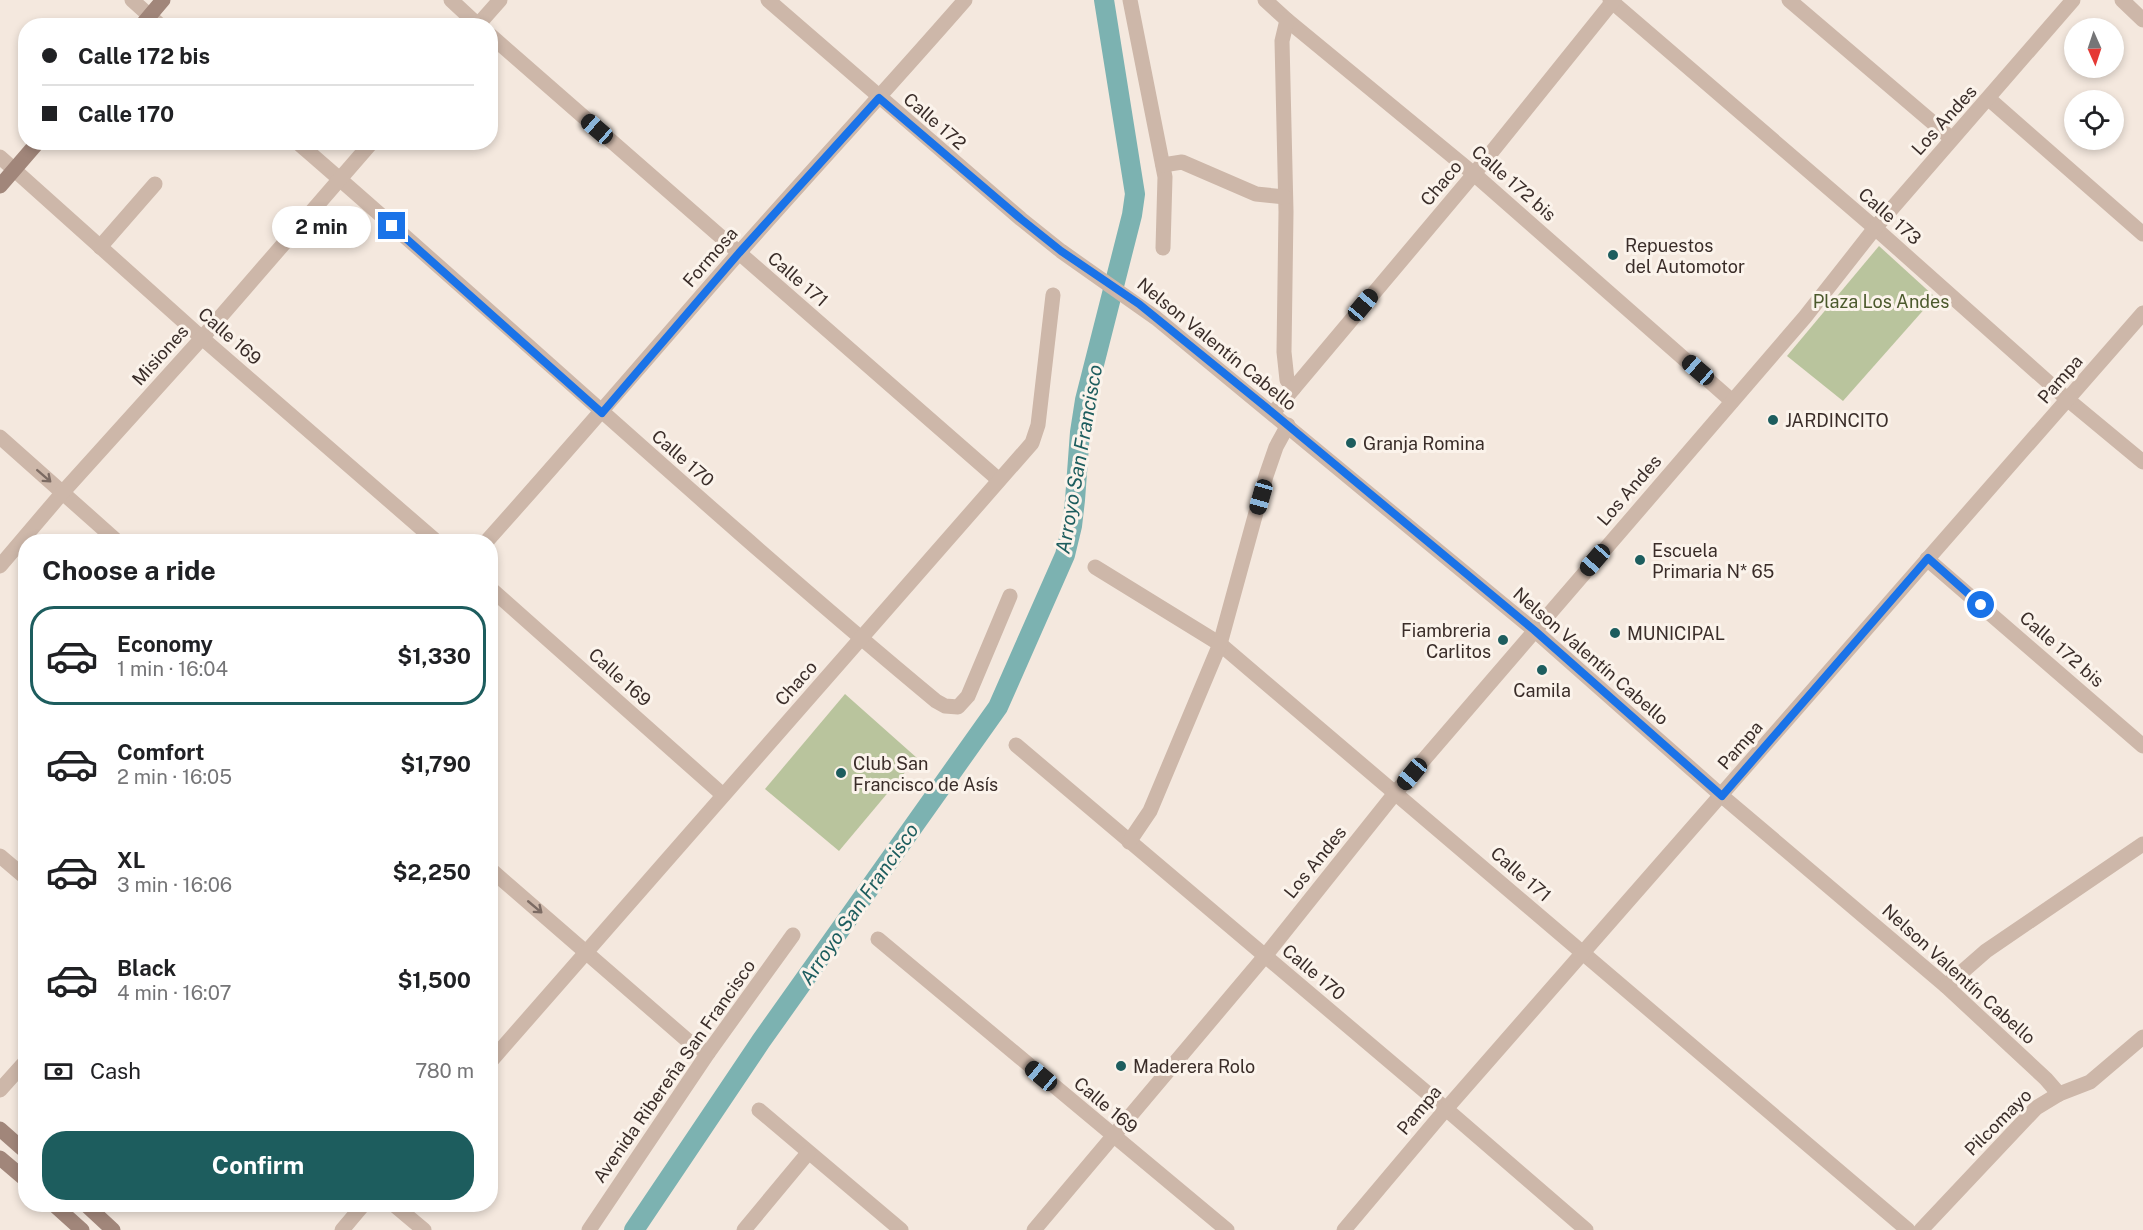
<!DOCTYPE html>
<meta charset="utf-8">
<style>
:root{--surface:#fff;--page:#f6f6f6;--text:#202124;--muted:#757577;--line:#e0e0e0;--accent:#1d5d5e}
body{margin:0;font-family:"Public Sans",sans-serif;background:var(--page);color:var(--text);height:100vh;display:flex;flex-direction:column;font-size:22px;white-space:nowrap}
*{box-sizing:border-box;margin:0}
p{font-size:20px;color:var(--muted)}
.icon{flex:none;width:33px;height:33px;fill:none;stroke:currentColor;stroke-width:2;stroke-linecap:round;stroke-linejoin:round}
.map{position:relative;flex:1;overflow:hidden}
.sheet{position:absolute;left:18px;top:534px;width:480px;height:678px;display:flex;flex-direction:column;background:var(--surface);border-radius:24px;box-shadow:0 3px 9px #0003}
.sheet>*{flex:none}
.banner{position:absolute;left:18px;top:18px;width:480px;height:132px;border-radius:24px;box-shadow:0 3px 9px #0003;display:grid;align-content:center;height:132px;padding:0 24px;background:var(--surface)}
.needle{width:39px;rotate:177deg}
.fabs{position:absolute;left:2064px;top:18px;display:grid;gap:12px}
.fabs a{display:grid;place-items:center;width:60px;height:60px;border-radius:50%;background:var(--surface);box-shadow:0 3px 9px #0003;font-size:30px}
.end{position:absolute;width:27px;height:27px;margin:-14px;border:8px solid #1a73e8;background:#fff;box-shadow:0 0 0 3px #fff}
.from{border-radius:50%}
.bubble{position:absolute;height:42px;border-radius:21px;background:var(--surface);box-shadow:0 3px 9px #0003;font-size:20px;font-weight:700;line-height:42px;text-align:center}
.car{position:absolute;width:18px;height:36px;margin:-18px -9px;border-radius:8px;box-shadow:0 0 4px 2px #0007;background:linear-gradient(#222 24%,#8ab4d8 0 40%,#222 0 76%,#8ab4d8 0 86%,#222 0)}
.banner b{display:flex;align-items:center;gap:21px;height:57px;font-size:22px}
.banner b+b{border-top:2px solid var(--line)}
.banner i{width:15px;height:15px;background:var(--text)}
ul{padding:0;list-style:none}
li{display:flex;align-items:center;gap:18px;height:99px;margin:0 12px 9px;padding:0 12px;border:3px solid transparent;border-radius:24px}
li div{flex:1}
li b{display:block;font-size:22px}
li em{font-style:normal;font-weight:700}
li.current{border-color:var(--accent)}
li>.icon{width:54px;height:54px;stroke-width:1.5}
h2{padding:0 24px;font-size:27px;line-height:72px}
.pay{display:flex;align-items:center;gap:15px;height:66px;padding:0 24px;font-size:22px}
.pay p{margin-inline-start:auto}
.cta{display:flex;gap:12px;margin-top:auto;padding:12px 24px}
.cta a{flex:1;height:69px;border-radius:24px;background:var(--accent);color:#fff;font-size:24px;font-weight:700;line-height:69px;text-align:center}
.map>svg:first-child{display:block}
.green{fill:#b9c49d}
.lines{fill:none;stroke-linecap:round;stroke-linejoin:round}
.canal{stroke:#7cb2b1;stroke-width:20}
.street{stroke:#cdb7a9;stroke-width:15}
.secondary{stroke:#a1867a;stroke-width:15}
.oneway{stroke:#7c6b63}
.route{stroke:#1a73e8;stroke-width:8}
.poi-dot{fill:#1d5d5e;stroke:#fbf3eb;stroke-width:2}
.labels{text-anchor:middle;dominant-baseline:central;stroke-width:6;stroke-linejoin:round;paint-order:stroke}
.street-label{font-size:18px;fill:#3a2d29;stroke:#fbf3eb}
.poi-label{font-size:18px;fill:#3a2d29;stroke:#fbf3eb;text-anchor:start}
.park-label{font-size:18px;fill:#4b592c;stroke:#fbf3eb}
.water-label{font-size:20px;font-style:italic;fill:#1d5d5e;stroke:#fbf3eb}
</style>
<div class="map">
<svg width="2143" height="1230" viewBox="0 0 2143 1230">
<rect width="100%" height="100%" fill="#f4e8de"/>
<g class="green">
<polygon points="1879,246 1935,297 1843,401 1787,356"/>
<polygon points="845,694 917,758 839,851 765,789"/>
</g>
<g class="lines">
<polyline class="canal" points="634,1230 761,1041 998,707 1065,555 1072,526 1075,500 1080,432 1085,400 1132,215 1135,194 1104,0"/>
<g class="street">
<polyline points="132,0 161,26"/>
<polyline points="451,0 479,26"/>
<polyline points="768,0 1021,219 1061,251 1156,318 1534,630 1722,796 1946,986 2046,1079 2059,1094"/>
<polyline points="1130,0 1165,177 1163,248"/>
<polyline points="1265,0 1287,20 1474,174 1732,401"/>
<polyline points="1610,0 1875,228 2067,399 2143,462"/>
<polyline points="1789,0 1952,139"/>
<polyline points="2122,0 2143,20"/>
<polyline points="1287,20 1282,41 1286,212 1284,352 1287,380 1294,388"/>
<polyline points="477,26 500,0"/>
<polyline points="490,35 999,480"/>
<polyline points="1989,99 2143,234"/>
<path d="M297,142c214,185 421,378 639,559l9,5 13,1 10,-11 42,-100"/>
<polyline points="0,157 202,338 437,542"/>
<polyline points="1163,165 1182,162 1256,194 1285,197"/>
<polyline points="100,247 155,184"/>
<polyline points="1273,413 1474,174 1614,0"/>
<polyline points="0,437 118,542"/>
<path d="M486,542c85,-95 168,-192 252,-288 75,-85 152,-168 227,-254"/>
<polyline points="1927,559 2143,746"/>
<polyline points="0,566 63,492 202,338 372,142"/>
<polyline points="1095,567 1220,644 1908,1230"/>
<polyline points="490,588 723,795"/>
<polyline points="1016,745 1446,1109 1586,1230"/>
<polyline points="1129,842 1150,811 1220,644 1266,476 1276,447 1288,425"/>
<polyline points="0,856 26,878"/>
<polyline points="490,869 687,1040 708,1053"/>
<polyline points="878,939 1227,1230"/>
<polyline points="1946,986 1986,951 2143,844"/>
<polyline points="490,1062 1032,443 1038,425 1053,295"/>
<polyline points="0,1090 26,1061"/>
<polyline points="759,1110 901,1230"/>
<polyline points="393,1204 424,1230"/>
<polyline points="342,1230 364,1204"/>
<polyline points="589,1230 708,1053 793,935"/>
<polyline points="744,1230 808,1153"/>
<polyline points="1034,1230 1265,956 1396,792 1805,317 1875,228 2073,0"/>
<polyline points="1344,1230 1446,1109 2143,313"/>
<polyline points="1921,1230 2036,1108 2059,1094 2090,1082 2143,1037"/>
</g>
<g class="secondary">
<polyline points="141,26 163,0"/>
<polyline points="0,186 38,142"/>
<polyline points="0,1129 26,1152"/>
<polyline points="0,1158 26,1180"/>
<polyline points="53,1204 82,1230"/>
<polyline points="85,1204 113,1230"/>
</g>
</g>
<defs><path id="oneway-shaft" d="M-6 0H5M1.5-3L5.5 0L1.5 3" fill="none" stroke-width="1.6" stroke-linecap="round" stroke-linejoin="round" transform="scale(1.5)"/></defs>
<g class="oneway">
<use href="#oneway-shaft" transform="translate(44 476) rotate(41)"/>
<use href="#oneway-shaft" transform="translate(535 907) rotate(40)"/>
</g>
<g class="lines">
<polyline class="route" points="392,226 602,413 739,253 879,98 1021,219 1061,251 1139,304 1273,413 1534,630 1722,796 1928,558 1981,605"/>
</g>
<g class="poi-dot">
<circle cx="1613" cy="255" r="6"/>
<circle cx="1773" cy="420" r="6"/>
<circle cx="1351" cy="443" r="6"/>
<circle cx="1640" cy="560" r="6"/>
<circle cx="1615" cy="633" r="6"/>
<circle cx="1503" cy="640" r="6"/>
<circle cx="1542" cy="670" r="6"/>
<circle cx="841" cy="773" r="6"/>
<circle cx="1121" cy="1066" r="6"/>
</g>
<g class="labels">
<g class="street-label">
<text transform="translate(1944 120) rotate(-48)">Los Andes</text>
<text transform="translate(935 121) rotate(41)">Calle 172</text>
<text transform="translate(1441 183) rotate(-50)">Chaco</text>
<text transform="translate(1514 183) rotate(41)">Calle 172 bis</text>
<text transform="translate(1890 216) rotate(41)">Calle 173</text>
<text transform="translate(710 257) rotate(-49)">Formosa</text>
<text transform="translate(798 279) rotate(41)">Calle 171</text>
<text transform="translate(230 336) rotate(41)">Calle 169</text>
<text transform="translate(1217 344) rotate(39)">Nelson Valentín Cabello</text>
<text transform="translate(160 355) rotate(-48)">Misiones</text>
<text transform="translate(2060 379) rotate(-49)">Pampa</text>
<text transform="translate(683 458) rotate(41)">Calle 170</text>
<text transform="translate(1629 490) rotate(-49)">Los Andes</text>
<text transform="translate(2062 649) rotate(41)">Calle 172 bis</text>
<text transform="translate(1591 656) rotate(41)">Nelson Valentín Cabello</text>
<text transform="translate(620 677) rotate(42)">Calle 169</text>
<text transform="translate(796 683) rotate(-48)">Chaco</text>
<text transform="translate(1740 745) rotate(-49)">Pampa</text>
<text transform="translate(1315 862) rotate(-51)">Los Andes</text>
<text transform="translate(1521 874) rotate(41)">Calle 171</text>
<text transform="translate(1314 972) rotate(40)">Calle 170</text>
<text transform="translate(1959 974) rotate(42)">Nelson Valentín Cabello</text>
<text transform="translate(674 1071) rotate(-55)">Avenida Ribereña San Francisco</text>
<text transform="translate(1106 1105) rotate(40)">Calle 169</text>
<text transform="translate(1419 1110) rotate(-50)">Pampa</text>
<text transform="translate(1998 1122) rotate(-45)">Pilcomayo</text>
</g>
<g class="poi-label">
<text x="1625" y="245">Repuestos<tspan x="1625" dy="21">del Automotor</tspan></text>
<text x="1785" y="420">JARDINCITO</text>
<text x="1363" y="443">Granja Romina</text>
<text x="1652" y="550">Escuela<tspan x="1652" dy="21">Primaria N* 65</tspan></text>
<text x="1491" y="630" text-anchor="end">Fiambreria<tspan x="1491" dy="21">Carlitos</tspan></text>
<text x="1627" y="633">MUNICIPAL</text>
<text x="1542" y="690" text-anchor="middle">Camila</text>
<text x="853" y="763">Club San<tspan x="853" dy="21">Francisco de Asís</tspan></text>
<text x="1133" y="1066">Maderera Rolo</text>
</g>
<g class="park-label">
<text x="1881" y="301">Plaza Los Andes</text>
</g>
<g class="water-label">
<text transform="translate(1079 459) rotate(-80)">Arroyo San Francisco</text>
<text transform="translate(859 904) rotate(-55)">Arroyo San Francisco</text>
</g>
</g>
</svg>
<div class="fabs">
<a><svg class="needle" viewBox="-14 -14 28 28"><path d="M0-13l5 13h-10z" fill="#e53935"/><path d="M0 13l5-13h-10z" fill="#757577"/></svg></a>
<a><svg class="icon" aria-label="locate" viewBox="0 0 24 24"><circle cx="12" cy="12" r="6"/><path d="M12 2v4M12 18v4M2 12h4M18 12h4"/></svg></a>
</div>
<i class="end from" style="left:1981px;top:605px"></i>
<i class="end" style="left:392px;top:226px"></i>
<div class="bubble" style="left:272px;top:206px;width:99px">2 min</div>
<i class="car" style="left:597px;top:129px;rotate:311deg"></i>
<i class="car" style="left:1363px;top:305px;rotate:40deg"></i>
<i class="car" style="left:1698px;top:370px;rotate:311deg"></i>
<i class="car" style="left:1261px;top:497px;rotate:196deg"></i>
<i class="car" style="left:1595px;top:560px;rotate:221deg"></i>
<i class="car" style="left:1412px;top:774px;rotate:220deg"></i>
<i class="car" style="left:1041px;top:1076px;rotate:310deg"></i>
<div class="banner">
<b><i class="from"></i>Calle 172 bis</b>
<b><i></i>Calle 170</b>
</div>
<section class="sheet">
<h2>Choose a ride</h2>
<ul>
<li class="current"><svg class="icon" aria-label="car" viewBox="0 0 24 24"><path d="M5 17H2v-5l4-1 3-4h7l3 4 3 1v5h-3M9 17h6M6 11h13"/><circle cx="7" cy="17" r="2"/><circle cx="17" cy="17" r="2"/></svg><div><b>Economy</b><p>1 min · 16:04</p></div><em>$1,330</em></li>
<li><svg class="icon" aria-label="car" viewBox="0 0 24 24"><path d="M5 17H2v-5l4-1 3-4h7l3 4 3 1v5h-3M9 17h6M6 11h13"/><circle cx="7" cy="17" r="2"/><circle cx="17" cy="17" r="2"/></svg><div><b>Comfort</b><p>2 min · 16:05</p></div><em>$1,790</em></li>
<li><svg class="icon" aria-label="car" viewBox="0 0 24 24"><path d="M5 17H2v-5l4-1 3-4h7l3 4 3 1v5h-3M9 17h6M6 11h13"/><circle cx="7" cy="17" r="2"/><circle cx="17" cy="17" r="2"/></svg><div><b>XL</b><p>3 min · 16:06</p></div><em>$2,250</em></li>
<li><svg class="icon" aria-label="car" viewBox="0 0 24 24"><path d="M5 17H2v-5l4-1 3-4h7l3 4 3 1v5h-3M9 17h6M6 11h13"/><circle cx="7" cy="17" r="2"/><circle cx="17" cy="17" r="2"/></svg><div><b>Black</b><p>4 min · 16:07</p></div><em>$1,500</em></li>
</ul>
<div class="pay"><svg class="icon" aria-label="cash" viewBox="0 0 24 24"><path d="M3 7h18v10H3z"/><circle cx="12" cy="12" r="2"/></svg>Cash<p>780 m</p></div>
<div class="cta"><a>Confirm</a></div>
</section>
</div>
